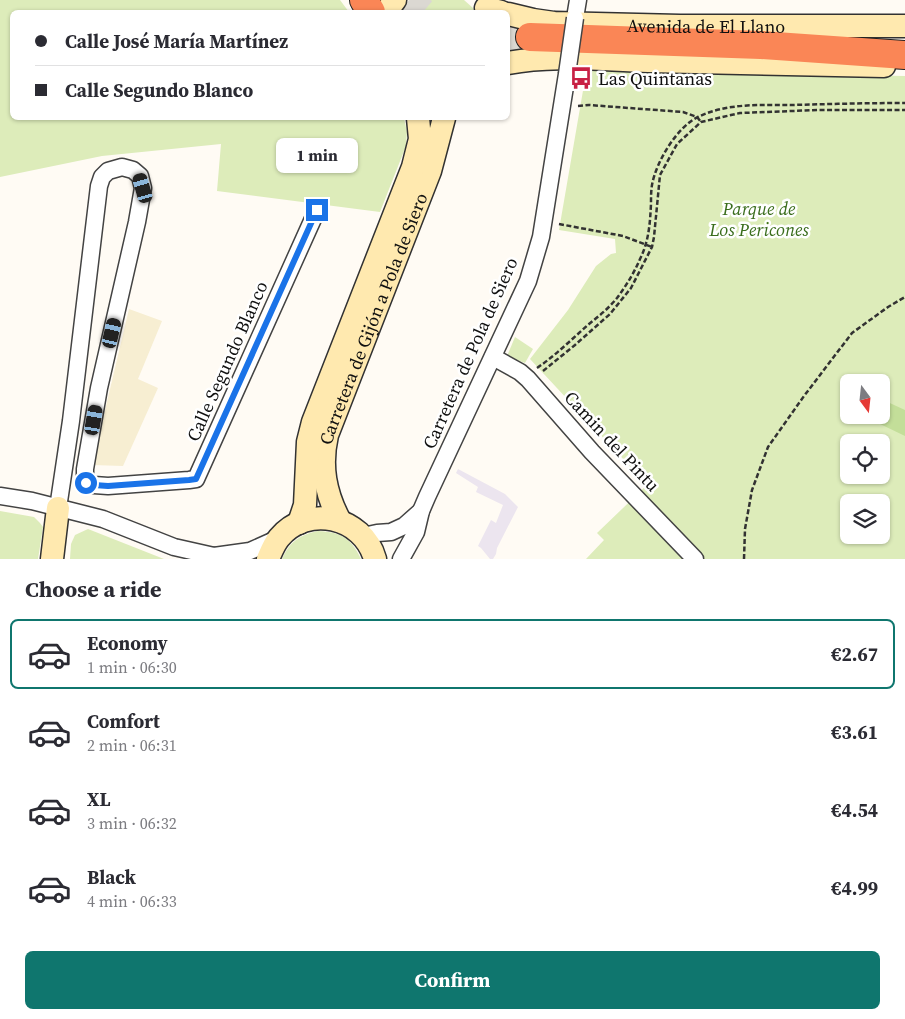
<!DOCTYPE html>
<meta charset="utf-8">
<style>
:root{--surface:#fff;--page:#f2f2f3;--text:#2b2b33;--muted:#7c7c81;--line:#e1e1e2;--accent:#0f766e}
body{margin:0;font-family:"Source Serif 4",serif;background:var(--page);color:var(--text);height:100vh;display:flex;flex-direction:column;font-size:19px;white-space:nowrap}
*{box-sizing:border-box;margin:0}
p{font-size:16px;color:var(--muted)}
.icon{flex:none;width:28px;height:28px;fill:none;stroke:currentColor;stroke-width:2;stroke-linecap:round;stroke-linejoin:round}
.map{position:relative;height:559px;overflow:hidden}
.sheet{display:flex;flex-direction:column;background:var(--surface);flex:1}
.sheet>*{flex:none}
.hud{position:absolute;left:10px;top:10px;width:500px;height:110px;border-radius:8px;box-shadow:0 1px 4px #0004;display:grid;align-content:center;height:110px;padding:0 25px;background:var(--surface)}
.needle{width:32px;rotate:165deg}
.controls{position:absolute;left:840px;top:374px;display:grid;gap:10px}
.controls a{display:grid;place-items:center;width:50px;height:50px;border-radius:8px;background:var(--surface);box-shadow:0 1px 4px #0004;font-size:25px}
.end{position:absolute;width:22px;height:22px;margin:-11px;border:6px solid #1a73e8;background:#fff;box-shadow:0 0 0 2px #fff}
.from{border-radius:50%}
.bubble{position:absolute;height:35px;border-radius:8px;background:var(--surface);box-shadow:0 1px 4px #0004;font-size:16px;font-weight:700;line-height:35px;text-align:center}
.car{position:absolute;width:15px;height:30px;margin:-15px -8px;border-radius:6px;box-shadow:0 0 4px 1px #0007;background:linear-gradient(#222 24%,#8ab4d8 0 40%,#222 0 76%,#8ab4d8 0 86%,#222 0)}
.hud b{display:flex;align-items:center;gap:18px;height:48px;font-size:19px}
.hud b+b{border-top:1px solid var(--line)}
.hud i{width:12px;height:12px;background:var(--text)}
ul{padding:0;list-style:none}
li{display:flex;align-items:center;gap:15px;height:70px;margin:0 10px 8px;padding:0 15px;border:2px solid transparent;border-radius:8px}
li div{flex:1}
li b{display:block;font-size:19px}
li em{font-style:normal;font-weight:700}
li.selected{border-color:var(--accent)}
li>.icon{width:45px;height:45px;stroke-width:1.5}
h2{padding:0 25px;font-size:22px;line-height:60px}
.primary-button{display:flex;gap:10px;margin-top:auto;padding:10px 25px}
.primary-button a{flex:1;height:58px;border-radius:8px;background:var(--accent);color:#fff;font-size:20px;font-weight:700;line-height:58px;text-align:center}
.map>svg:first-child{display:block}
.industrial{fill:#ece5ef}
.farmland{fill:#f7eed2}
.green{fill:#ddecba;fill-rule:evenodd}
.forest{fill:#c3de99}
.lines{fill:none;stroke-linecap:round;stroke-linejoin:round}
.highway-tunnel{stroke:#dbd8d2;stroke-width:28;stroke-dasharray:28 14;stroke-linecap:butt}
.street-casing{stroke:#434343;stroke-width:19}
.secondary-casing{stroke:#323232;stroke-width:25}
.highway-casing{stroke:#212121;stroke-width:30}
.path{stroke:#323232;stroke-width:2.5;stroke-dasharray:5 2.5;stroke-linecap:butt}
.street{stroke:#fff;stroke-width:16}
.secondary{stroke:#ffe9af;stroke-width:22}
.highway{stroke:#fa8656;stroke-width:28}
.street-bridge-casing{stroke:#434343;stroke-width:19;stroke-linecap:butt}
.street-bridge{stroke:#fff;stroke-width:16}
.route{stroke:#1a73e8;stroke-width:6}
.labels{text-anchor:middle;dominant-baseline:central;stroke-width:5;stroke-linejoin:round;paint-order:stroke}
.street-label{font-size:18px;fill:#101010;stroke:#fff}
.poi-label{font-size:18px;fill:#101010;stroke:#fff;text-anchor:start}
.park-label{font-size:18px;font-style:italic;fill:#3a6d1c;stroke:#fff}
</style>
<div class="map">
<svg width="905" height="559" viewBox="0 0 905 559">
<rect width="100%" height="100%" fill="#fffbf4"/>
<polygon class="industrial" points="458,469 505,494 518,507 497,548 496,554 493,559 490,559 481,548 478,546 491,520 496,523 503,505 476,492 478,487 456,473"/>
<polygon class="farmland" points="129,309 162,321 138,379 158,388 123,466 92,465"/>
<g class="green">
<polygon points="0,0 340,0 349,12 12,12 12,118 404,118 407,132 406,146 380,212 217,191 221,144 102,156 0,177"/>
<polygon points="411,0 464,0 473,8 475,12 400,12"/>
<path d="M589,70l316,6v483h-319l18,-19 -7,-7 50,-48 -117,-126 38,-49 28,-44 15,-12 5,-1 -1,-14 -56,-9 26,-151zM849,382h32v33h-32zM849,442h32v33h-32zM849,502h32v33h-32z"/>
<polygon points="515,337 533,349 525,363 507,356"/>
<polygon points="0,511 34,517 40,523 43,527 38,559 0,559"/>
<polygon points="88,529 164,559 70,559 71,544 75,535"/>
<path d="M318,531c23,1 33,7 43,28h-79c8,-18 18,-24 36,-28z"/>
</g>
<polygon class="forest" points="881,399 905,410 905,436 878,423 873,415 881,415"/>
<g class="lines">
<g class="highway-tunnel">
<polyline points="409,0 423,12"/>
<polyline points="508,36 530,37"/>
</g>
<defs>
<g id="street">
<polyline points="575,18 578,0"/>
<polyline points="493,357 520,372 528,379 592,452 695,559"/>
<polyline points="0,496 32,501 103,519 174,547 214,556 221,559"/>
<polyline points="58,508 71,421 99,186 102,177 108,171 122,167 133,170 140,176 143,188 137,222 99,388 85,469 85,477 86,483 94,485 108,486 189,480 196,479 317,210"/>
<polyline points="363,536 377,533 391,532 404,526 421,511"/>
<polyline points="214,556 250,551 279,538"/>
<polyline points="401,559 416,532 421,511 427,497 528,281 541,237 567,74"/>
</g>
<g id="secondary">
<polyline points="486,8 501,12"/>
<polyline points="386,12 395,0"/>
<path id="s1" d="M508,14l25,6 21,3 126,3h225"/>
<path d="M508,63c46,-9 93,-3 140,-2 78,2 157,3 236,5"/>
<path id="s2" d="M340,521c-15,-28 -20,-55 -13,-86l103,-264 14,-53"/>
<polyline points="299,523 305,505 308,442 313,422 413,167 420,139 418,118"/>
<polyline points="52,559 58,508"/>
<path d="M268,559c3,-7 6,-15 11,-21 28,-34 84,-22 96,21"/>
</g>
<g id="highway">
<polyline points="364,0 371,12"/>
<polyline points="530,37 761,45 905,55"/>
</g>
</defs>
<use href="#street" class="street-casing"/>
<use href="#secondary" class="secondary-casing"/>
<use href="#highway" class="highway-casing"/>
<g class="path">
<polyline points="578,106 589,105 683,112 697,117 701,122"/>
<polyline points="559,224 623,236 652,247"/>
<path d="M537,368c19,-13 35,-29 52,-44 10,-8 20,-16 28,-26 9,-12 17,-25 23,-39 9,-18 10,-36 11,-55 0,-7 0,-13 1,-19 4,-23 25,-58 46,-68 28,-14 63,-12 93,-12 38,-1 76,-2 114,-2"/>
<polyline points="543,371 575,345 610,314 631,288 652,247 654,237 660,175 677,144 701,122 740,113 818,110 905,110"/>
<polyline points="744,559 745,529 752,490 768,447 804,396 852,333 888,307 905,297"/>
</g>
<use href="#street" class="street"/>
<use href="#secondary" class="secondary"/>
<use href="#highway" class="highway"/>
<defs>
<polyline id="street-bridge" points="567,74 575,18"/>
</defs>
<use href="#street-bridge" class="street-bridge-casing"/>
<use href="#street-bridge" class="street-bridge"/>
</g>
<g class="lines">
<polyline class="route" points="86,483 94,485 108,486 189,480 196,479 317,210"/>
</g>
<defs>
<symbol id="bus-bare" viewBox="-9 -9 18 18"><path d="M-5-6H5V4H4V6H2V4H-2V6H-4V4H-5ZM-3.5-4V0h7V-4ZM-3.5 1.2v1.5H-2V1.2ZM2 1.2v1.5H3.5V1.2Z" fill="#c82044" stroke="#fff" stroke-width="2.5" paint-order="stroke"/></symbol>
</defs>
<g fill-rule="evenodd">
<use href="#bus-bare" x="565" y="62" width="32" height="32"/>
</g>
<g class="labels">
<g class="street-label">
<text stroke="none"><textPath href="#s1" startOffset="199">Avenida de El Llano</textPath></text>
<text stroke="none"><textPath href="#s2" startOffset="214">Carretera de Gijón a Pola de Siero</textPath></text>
<text transform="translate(470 353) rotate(-66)">Carretera de Pola de Siero</text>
<text transform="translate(227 361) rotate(-66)">Calle Segundo Blanco</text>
<text transform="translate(612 441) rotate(47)">Camin del Pintu</text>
</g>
<g class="poi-label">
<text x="598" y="78">Las Quintanas</text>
</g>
<g class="park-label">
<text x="759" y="208">Parque de<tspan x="759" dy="21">Los Pericones</tspan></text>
</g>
</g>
</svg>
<div class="controls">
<a><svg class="needle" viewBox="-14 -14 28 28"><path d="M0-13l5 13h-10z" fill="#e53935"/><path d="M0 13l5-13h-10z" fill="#7c7c81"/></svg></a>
<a><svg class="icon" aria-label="locate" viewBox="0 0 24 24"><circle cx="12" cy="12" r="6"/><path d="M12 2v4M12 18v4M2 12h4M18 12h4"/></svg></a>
<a><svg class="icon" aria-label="layers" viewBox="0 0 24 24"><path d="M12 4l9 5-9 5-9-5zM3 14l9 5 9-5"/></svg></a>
</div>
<i class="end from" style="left:86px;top:483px"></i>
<i class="end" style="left:317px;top:210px"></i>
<div class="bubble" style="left:276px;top:138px;width:82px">1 min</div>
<i class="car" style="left:143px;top:188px;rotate:344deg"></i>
<i class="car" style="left:112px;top:333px;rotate:13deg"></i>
<i class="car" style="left:94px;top:420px;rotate:10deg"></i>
<div class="hud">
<b><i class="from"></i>Calle José María Martínez</b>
<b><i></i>Calle Segundo Blanco</b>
</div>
</div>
<section class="sheet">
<h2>Choose a ride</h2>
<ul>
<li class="selected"><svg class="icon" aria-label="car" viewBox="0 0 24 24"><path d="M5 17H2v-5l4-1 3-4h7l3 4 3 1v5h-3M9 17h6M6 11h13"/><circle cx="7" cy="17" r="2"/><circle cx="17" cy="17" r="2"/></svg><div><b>Economy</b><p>1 min · 06:30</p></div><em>€2.67</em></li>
<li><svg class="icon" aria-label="car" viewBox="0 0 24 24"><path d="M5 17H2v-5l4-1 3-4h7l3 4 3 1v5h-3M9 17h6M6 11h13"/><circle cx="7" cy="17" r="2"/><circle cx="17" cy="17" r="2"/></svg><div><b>Comfort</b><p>2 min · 06:31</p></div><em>€3.61</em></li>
<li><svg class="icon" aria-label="car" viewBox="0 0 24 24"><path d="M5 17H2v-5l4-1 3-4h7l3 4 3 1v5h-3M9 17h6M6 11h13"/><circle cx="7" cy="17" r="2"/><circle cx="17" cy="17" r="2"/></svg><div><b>XL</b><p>3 min · 06:32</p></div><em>€4.54</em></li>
<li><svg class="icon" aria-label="car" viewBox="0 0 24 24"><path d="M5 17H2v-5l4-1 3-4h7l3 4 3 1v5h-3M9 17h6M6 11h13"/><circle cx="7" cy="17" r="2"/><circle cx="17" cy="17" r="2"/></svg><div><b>Black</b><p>4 min · 06:33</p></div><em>€4.99</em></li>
</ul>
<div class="primary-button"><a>Confirm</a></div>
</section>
